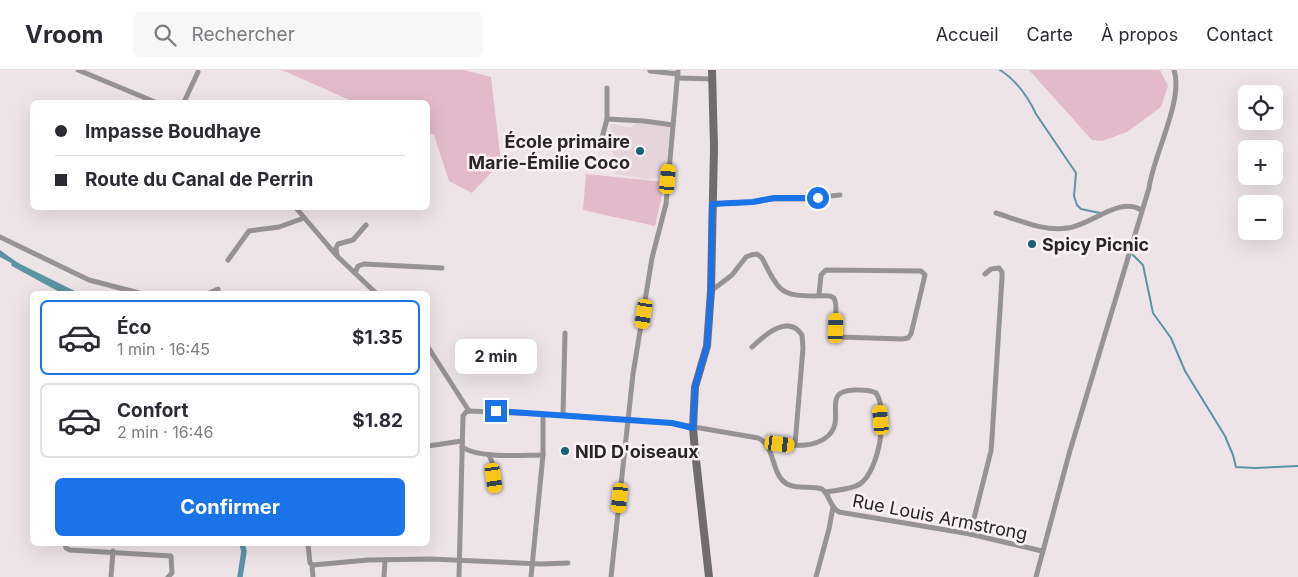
<!DOCTYPE html>
<html lang="fr">
<meta charset="utf-8">
<style>
:root{--surface:#fff;--page:#f7f7f7;--text:#2b2b33;--muted:#7c7c81;--line:#e1e1e2;--accent:#1a73e8}
body{margin:0;font-family:Inter,sans-serif;background:var(--page);color:var(--text);height:100vh;display:flex;flex-direction:column;font-size:19px;white-space:nowrap}
*{box-sizing:border-box;margin:0}
p{font-size:16px;color:var(--muted)}
.icon{flex:none;width:28px;height:28px;fill:none;stroke:currentColor;stroke-width:2;stroke-linecap:round;stroke-linejoin:round}
.map{position:relative;flex:1;overflow:hidden}
.panel{position:absolute;left:30px;top:221px;width:400px;height:255px;display:flex;flex-direction:column;background:var(--surface);border-radius:8px;box-shadow:0 5px 20px #0002}
.panel>*{flex:none}
.top-card{position:absolute;left:30px;top:30px;width:400px;height:110px;border-radius:8px;box-shadow:0 5px 20px #0002;display:grid;align-content:center;height:110px;padding:0 25px;background:var(--surface)}
.buttons{position:absolute;left:1238px;top:15px;display:grid;gap:10px}
.buttons a{display:grid;place-items:center;width:45px;height:45px;border-radius:8px;background:var(--surface);box-shadow:0 5px 20px #0002;font-size:25px}
.end{position:absolute;width:22px;height:22px;margin:-11px;border:6px solid #1a73e8;background:#fff;box-shadow:0 0 0 2px #fff}
.from{border-radius:50%}
.bubble{position:absolute;height:35px;border-radius:8px;background:var(--surface);box-shadow:0 5px 20px #0002;font-size:16px;font-weight:700;line-height:35px;text-align:center}
.car{position:absolute;width:15px;height:30px;margin:-15px -8px;border-radius:6px;box-shadow:0 0 4px 1px #0007;background:linear-gradient(#f5c518 24%,#345 0 40%,#f5c518 0 76%,#345 0 86%,#f5c518 0)}
.top-card b{display:flex;align-items:center;gap:18px;height:48px;font-size:19px}
.top-card b+b{border-top:1px solid var(--line)}
.top-card i{width:12px;height:12px;background:var(--text)}
ul{padding:9px 0 0;list-style:none}
li{display:flex;align-items:center;gap:15px;height:75px;margin:0 10px 8px;padding:0 15px;border:2px solid var(--line);border-radius:8px}
li div{flex:1}
li b{display:block;font-size:19px}
li em{font-style:normal;font-weight:700}
li.current{border-color:var(--accent)}
li>.icon{width:45px;height:45px;stroke-width:1.5}
.cta{display:flex;gap:10px;margin-top:auto;padding:10px 25px}
.cta a{flex:1;height:58px;border-radius:8px;background:var(--accent);color:#fff;font-size:20px;font-weight:700;line-height:58px;text-align:center}
header{display:flex;align-items:center;gap:30px;box-sizing:border-box;height:70px;padding:0 25px;background:var(--surface);border-bottom:1px solid var(--line)}
header strong{font-size:24px}
nav{display:flex;gap:28px;margin-inline-start:auto;font-size:18px}
.search{width:350px;height:45px;background:var(--page);display:flex;align-items:center;gap:12px;box-sizing:border-box;padding:0 18px;border-radius:8px;color:var(--muted);font-size:19px}
.map>svg:first-child{display:block}
.built{fill:#e6d4db}
.green{fill:#e3baca}
.water{fill:#5b94a4}
.lines{fill:none;stroke-linecap:round;stroke-linejoin:round}
.stream{stroke:#5b94a4;stroke-width:2}
.canal{stroke:#5b94a4;stroke-width:5.5}
.street{stroke:#979394;stroke-width:5}
.secondary{stroke:#716b6d;stroke-width:8}
.route{stroke:#1a73e8;stroke-width:6}
.poi-dot{fill:#1a6171;stroke:#fbf1f4;stroke-width:2}
.labels{text-anchor:middle;dominant-baseline:central;stroke-width:5;stroke-linejoin:round;paint-order:stroke}
.poi-label{font-size:18px;font-weight:bold;fill:#292526;stroke:#fbf1f4;text-anchor:start}
.street-label{font-size:18px;fill:#292526;stroke:#fbf1f4}
</style>
<header>
<strong>Vroom</strong>
<div class="search"><svg class="icon" aria-label="search" viewBox="0 0 24 24"><circle cx="10" cy="10" r="6"/><path d="M15 15l6 6"/></svg>Rechercher</div>
<nav><a>Accueil</a><a>Carte</a><a>À propos</a><a>Contact</a></nav>
</header>
<div class="map">
<svg width="1298" height="507" viewBox="0 0 1298 507">
<rect width="100%" height="100%" fill="#eee4e7"/>
<polygon class="built" points="637,53 670,57 665,107 646,109 615,104 610,54 631,57"/>
<g class="green">
<polygon points="282,0 464,0 491,7 501,92 472,123 449,111 434,65 428,63 428,32 354,32"/>
<polygon points="1029,0 1160,0 1168,16 1161,37 1127,62 1102,71 1092,70"/>
<polygon points="586,104 665,112 655,156 583,140"/>
</g>
<polygon class="water" points="0,180 18,193 81,224 69,224 0,187"/>
<g class="lines">
<g class="stream">
<path d="M1000,0c16,10 28,27 36,44l40,59 -2,23 3,9 4,4 19,4"/>
<polyline points="1133,185 1143,195 1153,243 1171,268 1185,301 1225,366 1233,385 1236,397 1255,398 1298,396"/>
</g>
<g class="canal">
<polyline points="14,194 69,224"/>
<polyline points="240,507 244,481 242,474"/>
</g>
<g class="street">
<polyline points="78,0 155,32"/>
<polyline points="650,1 678,4"/>
<polyline points="678,8 713,9"/>
<polyline points="184,32 198,2"/>
<polyline points="607,49 644,51 673,55"/>
<polyline points="601,72 607,49 607,18"/>
<polyline points="712,134 753,132 772,129 803,129 840,125"/>
<polyline points="296,138 337,186 377,224"/>
<path d="M996,143c23,7 48,19 72,15 23,-3 52,-32 73,-18"/>
<polyline points="0,167 89,210 143,224"/>
<polyline points="337,185 336,178 338,174 353,170 366,155"/>
<polyline points="228,190 249,161 279,157 304,148"/>
<polyline points="355,203 358,196 364,194 442,198"/>
<path d="M711,221l21,-16 14,-18 5,-2 6,-1 5,4c5,9 10,22 18,30 11,11 36,7 50,8l4,2c6,12 -4,29 5,39l63,2 6,-1 3,-4 14,-59 -4,-4 -95,-1 -5,5 -2,20"/>
<polyline points="207,224 218,219"/>
<polyline points="428,277 469,341"/>
<path d="M752,277c12,-11 36,-34 50,-12l1,13 -8,97"/>
<path d="M469,341l94,4 108,8 87,15c18,7 12,36 29,46 11,6 24,1 35,5 8,6 7,17 17,23l131,22 72,17"/>
<polyline points="563,345 565,263"/>
<path d="M764,372c20,2 47,9 64,-6 19,-17 -8,-45 26,-46 8,0 15,-1 22,3 13,19 3,78 -16,91 -10,6 -24,6 -35,8"/>
<polyline points="428,376 462,371"/>
<path d="M462,377c18,12 60,8 81,8"/>
<polyline points="489,385 492,392 496,419"/>
<polyline points="970,464 991,381 992,368 1002,208 1002,202 999,198 991,199 985,204"/>
<polyline points="65,474 66,478 70,480 171,486 172,503 168,507"/>
<polyline points="308,474 310,493 313,495 368,490 431,489 541,494 568,493"/>
<polyline points="312,495 313,507"/>
<polyline points="111,507 113,481"/>
<polyline points="384,507 385,490"/>
<polyline points="459,507 463,346 466,342 469,341"/>
<polyline points="531,507 543,385 543,344"/>
<polyline points="611,507 633,304 652,188 666,134 678,0"/>
<polyline points="816,507 829,459 833,437"/>
<path d="M1036,507l33,-123 80,-266c4,-32 35,-88 25,-118"/>
</g>
<polyline class="secondary" points="709,507 695,381 693,358 695,317 707,276 711,221 714,77 712,0"/>
</g>
<g class="lines">
<polyline class="route" points="496,341 672,353 693,358 695,317 707,276 711,221 712,134 753,132 774,128 818,128"/>
</g>
<g class="poi-dot">
<circle cx="640" cy="81" r="5"/>
<circle cx="1032" cy="174" r="5"/>
<circle cx="565" cy="381" r="5"/>
</g>
<g class="labels">
<g class="poi-label">
<text x="630" y="71" text-anchor="end">École primaire<tspan x="630" dy="21">Marie-Émilie Coco</tspan></text>
<text x="1042" y="174">Spicy Picnic</text>
<text x="575" y="381">NID D'oiseaux</text>
</g>
<g class="street-label">
<text transform="translate(940 447) rotate(11)">Rue Louis Armstrong</text>
</g>
</g>
</svg>
<div class="buttons">
<a><svg class="icon" aria-label="locate" viewBox="0 0 24 24"><circle cx="12" cy="12" r="6"/><path d="M12 2v4M12 18v4M2 12h4M18 12h4"/></svg></a>
<a>+</a>
<a>−</a>
</div>
<i class="end from" style="left:818px;top:128px"></i>
<i class="end" style="left:496px;top:341px"></i>
<div class="bubble" style="left:455px;top:269px;width:82px">2 min</div>
<i class="car" style="left:668px;top:109px;rotate:5deg"></i>
<i class="car" style="left:644px;top:244px;rotate:189deg"></i>
<i class="car" style="left:836px;top:258px;rotate:2deg"></i>
<i class="car" style="left:881px;top:350px;rotate:355deg"></i>
<i class="car" style="left:780px;top:374px;rotate:97deg"></i>
<i class="car" style="left:494px;top:408px;rotate:172deg"></i>
<i class="car" style="left:620px;top:428px;rotate:186deg"></i>
<div class="top-card">
<b><i class="from"></i>Impasse Boudhaye</b>
<b><i></i>Route du Canal de Perrin</b>
</div>
<section class="panel">
<ul>
<li class="current"><svg class="icon" aria-label="car" viewBox="0 0 24 24"><path d="M5 17H2v-5l4-1 3-4h7l3 4 3 1v5h-3M9 17h6M6 11h13"/><circle cx="7" cy="17" r="2"/><circle cx="17" cy="17" r="2"/></svg><div><b>Éco</b><p>1 min · 16:45</p></div><em>$1.35</em></li>
<li><svg class="icon" aria-label="car" viewBox="0 0 24 24"><path d="M5 17H2v-5l4-1 3-4h7l3 4 3 1v5h-3M9 17h6M6 11h13"/><circle cx="7" cy="17" r="2"/><circle cx="17" cy="17" r="2"/></svg><div><b>Confort</b><p>2 min · 16:46</p></div><em>$1.82</em></li>
</ul>
<div class="cta"><a>Confirmer</a></div>
</section>
</div>
